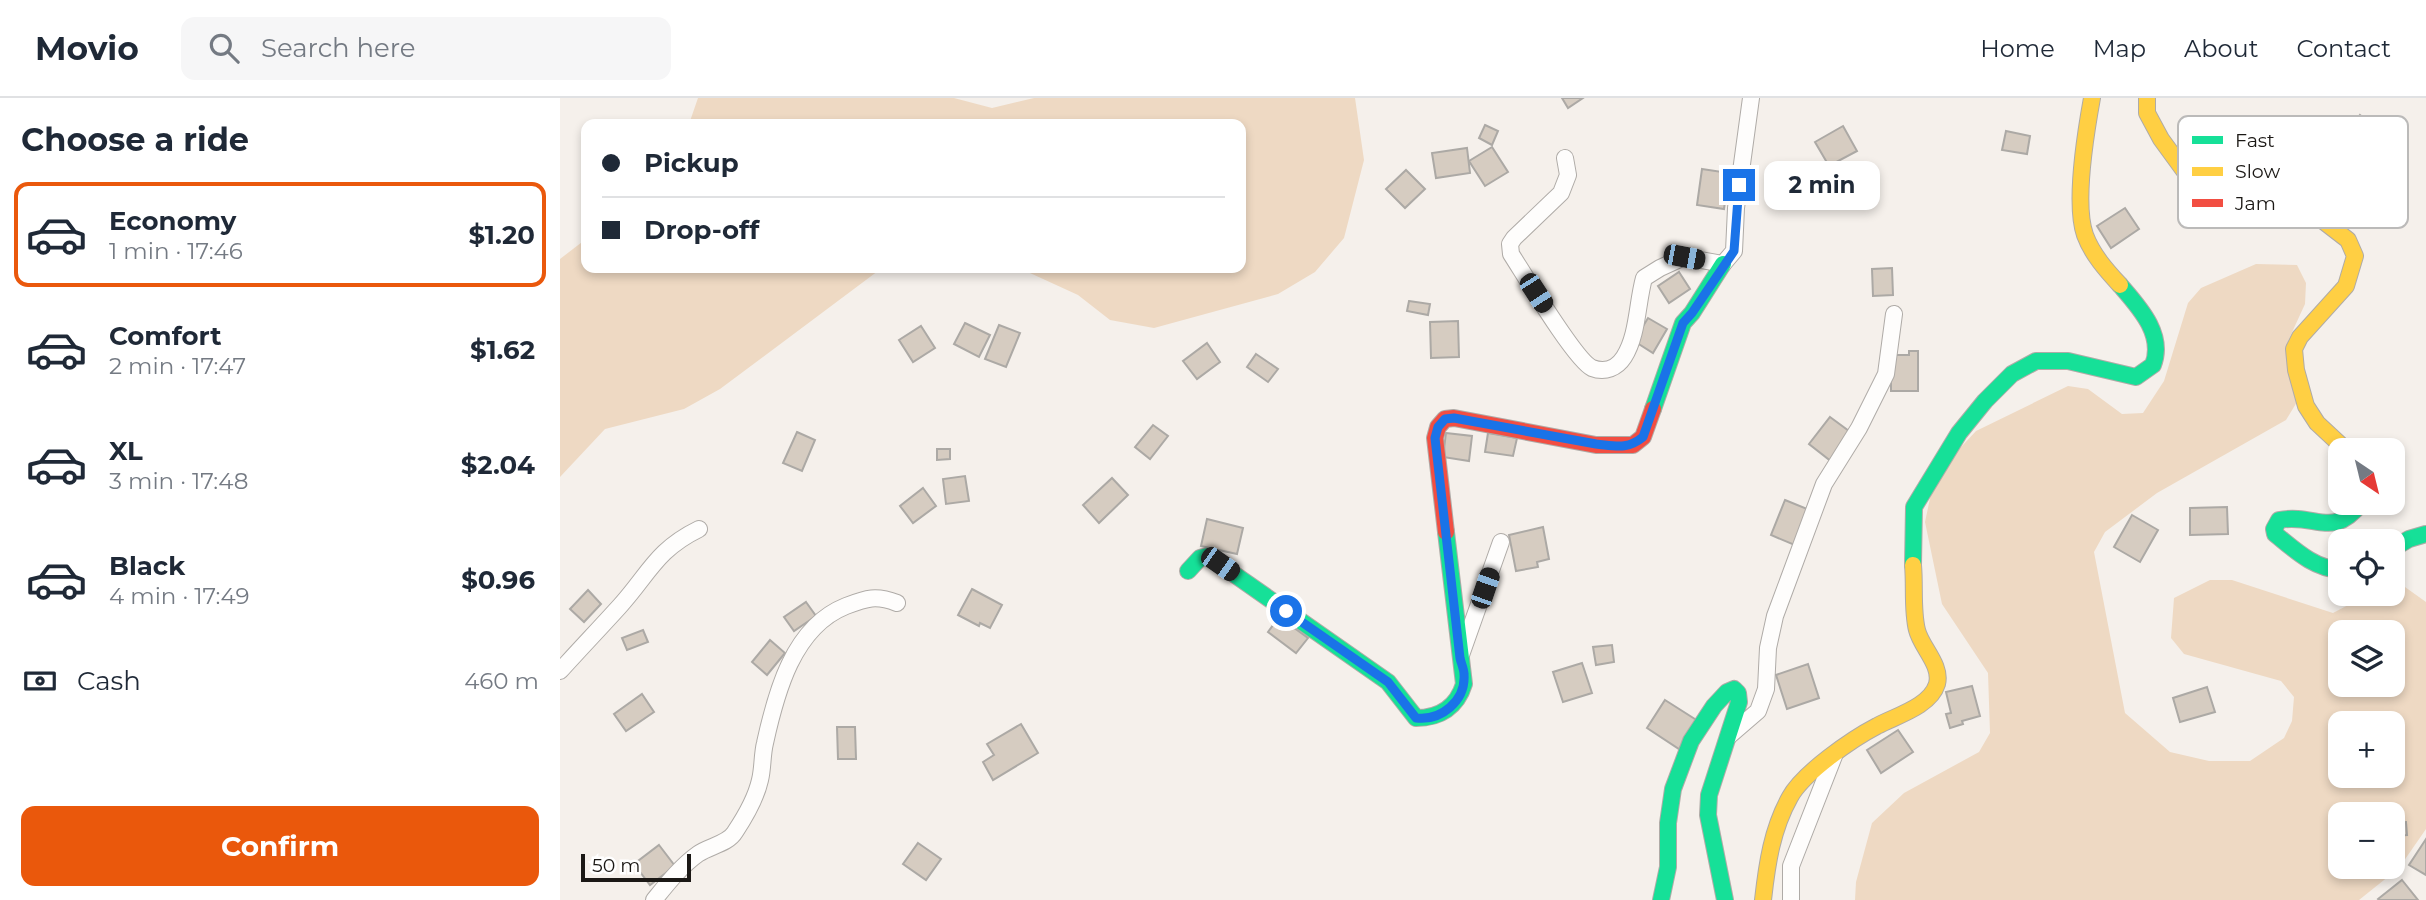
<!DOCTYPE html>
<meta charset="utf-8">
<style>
:root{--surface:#fff;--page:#f6f6f7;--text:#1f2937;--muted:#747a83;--line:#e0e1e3;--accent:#ea580c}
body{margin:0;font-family:Montserrat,sans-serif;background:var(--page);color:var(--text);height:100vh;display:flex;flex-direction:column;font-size:26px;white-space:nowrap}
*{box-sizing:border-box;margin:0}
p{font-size:23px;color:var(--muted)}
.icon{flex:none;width:38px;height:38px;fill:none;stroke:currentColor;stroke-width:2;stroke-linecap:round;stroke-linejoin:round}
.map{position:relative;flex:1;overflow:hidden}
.details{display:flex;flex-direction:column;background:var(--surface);width:560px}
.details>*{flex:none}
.top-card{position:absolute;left:21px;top:21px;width:665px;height:154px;border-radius:14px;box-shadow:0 4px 10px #0003;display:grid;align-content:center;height:154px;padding:0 21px;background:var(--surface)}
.needle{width:46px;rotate:145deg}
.tools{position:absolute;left:1768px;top:340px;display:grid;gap:14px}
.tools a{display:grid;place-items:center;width:77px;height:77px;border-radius:14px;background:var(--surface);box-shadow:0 4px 10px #0003;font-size:35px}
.scale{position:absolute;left:21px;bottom:18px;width:110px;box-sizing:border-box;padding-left:7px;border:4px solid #1b1815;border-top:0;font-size:19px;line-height:24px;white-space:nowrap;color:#1b1815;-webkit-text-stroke:5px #fff;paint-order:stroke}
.end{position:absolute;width:32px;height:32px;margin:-16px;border:9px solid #1a73e8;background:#fff;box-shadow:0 0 0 4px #fff}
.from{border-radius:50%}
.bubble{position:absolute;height:49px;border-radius:14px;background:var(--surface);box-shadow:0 4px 10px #0003;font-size:23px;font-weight:700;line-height:49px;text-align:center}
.car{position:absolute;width:21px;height:42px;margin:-21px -10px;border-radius:9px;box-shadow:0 0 5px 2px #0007;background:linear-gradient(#222 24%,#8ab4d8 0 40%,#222 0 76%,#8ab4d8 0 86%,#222 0)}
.top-card b{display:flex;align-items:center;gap:24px;height:66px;font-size:26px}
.top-card b+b{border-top:2px solid var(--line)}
.top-card i{width:18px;height:18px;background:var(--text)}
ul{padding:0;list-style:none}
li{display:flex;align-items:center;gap:21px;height:105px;margin:0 14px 10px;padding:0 7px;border:4px solid transparent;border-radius:14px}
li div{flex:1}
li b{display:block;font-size:26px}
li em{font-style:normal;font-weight:700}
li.current{border-color:var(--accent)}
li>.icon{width:63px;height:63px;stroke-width:1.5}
h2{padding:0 21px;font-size:32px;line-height:84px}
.pay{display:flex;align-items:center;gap:18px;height:77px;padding:0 21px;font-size:26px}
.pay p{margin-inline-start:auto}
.primary-button{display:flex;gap:14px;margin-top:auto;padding:14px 21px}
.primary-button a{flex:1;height:80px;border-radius:14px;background:var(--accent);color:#fff;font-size:28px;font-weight:700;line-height:80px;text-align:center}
header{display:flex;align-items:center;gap:42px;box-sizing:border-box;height:98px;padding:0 35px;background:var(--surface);border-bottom:2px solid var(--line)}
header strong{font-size:33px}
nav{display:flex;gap:38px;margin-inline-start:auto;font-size:24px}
.search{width:490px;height:63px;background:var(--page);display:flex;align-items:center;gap:18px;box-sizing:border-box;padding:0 24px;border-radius:14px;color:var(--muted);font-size:26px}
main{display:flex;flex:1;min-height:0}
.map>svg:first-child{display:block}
.green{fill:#eed9c3;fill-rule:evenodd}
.building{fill:#d6ccc1;stroke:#aca9a5;stroke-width:2}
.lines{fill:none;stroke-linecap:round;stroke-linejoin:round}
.street-casing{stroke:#afaba7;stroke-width:18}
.fast-casing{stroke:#afaba7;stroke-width:18}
.slow-casing{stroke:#afaba7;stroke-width:18}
.jam-casing{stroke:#afaba7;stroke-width:18}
.street{stroke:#fefdfc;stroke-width:16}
.fast{stroke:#16e098;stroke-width:16}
.slow{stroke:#ffcf43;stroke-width:16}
.jam{stroke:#f24e42;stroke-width:16}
.route{stroke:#1a73e8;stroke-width:9}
.key{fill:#fff;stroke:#bbbab9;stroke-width:2}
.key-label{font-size:19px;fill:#1b1815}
</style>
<header>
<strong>Movio</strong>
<div class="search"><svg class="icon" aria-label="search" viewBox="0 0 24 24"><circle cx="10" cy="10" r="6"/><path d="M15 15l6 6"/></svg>Search here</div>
<nav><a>Home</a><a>Map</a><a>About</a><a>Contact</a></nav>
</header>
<main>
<section class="details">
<h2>Choose a ride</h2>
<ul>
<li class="current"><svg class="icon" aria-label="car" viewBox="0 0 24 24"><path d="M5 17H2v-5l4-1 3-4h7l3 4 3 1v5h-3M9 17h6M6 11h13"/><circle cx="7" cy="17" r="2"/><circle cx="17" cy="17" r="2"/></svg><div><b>Economy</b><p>1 min · 17:46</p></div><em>$1.20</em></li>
<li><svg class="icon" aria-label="car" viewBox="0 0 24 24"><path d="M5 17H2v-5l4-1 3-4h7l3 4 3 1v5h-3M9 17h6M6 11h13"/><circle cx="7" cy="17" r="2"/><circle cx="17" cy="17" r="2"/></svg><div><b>Comfort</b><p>2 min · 17:47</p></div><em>$1.62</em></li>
<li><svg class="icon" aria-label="car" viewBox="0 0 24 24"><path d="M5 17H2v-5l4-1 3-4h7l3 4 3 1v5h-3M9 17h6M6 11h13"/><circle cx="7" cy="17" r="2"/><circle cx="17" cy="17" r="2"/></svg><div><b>XL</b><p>3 min · 17:48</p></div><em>$2.04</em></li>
<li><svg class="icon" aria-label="car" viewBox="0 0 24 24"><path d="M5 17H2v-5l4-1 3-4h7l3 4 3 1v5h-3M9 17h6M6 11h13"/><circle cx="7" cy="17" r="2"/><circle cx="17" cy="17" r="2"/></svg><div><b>Black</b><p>4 min · 17:49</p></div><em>$0.96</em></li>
</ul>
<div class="pay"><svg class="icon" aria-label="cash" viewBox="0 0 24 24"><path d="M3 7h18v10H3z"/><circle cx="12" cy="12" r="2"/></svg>Cash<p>460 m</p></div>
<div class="primary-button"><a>Confirm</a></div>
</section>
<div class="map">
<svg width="1866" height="802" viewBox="0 0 1866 802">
<rect width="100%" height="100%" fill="#f5f0eb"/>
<g class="green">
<polygon points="138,0 394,0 432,10 474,0 795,0 804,62 784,140 755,174 718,196 594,230 550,222 518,197 459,170 681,170 681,26 129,26"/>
<polygon points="26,141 26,170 322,170 160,291 124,311 45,331 0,379 0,161"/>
<path d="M1696,166l41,1 9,18 -1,21 -17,37 9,61 -11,18 -129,73 -52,39 -11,20 31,161 45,39 39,9h41l34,-23 8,-17 2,-24 -13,-16 -97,-27 -13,-16 3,-40 36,-18h22l101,33 38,-20h21v-6h13l21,15v227l-27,39 -40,32h-504l1,-18 16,-59 32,-30 75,-41 11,-19 -2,-60 -46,-69 -17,-82 10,-47 41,-44 92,-45 20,3 34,25 21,-1 21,-32 24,-78 13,-15zM1780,534h52v52h-52zM1780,625h52v52h-52zM1780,716h52v52h-52z"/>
</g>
<g class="building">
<polygon points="1002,0 1023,0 1008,10"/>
<polygon points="1800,17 1836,43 1806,85 1802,82 1787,103 1761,85 1792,42 1785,37"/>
<polygon points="925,27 938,33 932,47 919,40"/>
<polygon points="1283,28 1297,53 1269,68 1255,44"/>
<polygon points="1446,33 1470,38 1467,56 1442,52"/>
<polygon points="932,49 948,74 925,88 909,63"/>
<polygon points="907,50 910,75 876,80 872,55"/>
<polygon points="1142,71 1169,75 1164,111 1137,107"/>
<polygon points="846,72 865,91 845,110 826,91"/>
<polygon points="1565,110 1579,131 1551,150 1537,128"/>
<polygon points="1332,170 1333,197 1313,198 1312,171"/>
<polygon points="1119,174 1130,191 1109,205 1098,188"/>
<polygon points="849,203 870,206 868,217 847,213"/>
<polygon points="1088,220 1107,231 1093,255 1074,243"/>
<polygon points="898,223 899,259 871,260 870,224"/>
<polygon points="405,225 430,237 419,259 394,246"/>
<polygon points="439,227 460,235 446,269 425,261"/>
<polygon points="361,228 375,250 353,264 339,242"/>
<polygon points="647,245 660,264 637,281 623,263"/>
<polygon points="1349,253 1358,253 1358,293 1331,293 1331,257 1349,257"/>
<polygon points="696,256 718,271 708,284 687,269"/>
<polygon points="1270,319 1293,336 1272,364 1249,346"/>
<polygon points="593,327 608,338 590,361 575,349"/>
<polygon points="237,334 255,342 242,373 223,365"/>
<polygon points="886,335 912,338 909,363 883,359"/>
<polygon points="928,335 957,340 953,358 925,354"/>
<polygon points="377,351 390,351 390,361 377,362"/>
<polygon points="405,378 409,403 386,406 383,381"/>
<polygon points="552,380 568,397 539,425 523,407"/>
<polygon points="363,390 376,408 353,425 340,408"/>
<polygon points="1225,402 1252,413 1237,448 1211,437"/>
<polygon points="1667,409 1668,436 1630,437 1630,410"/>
<polygon points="1572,417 1598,432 1580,464 1554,449"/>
<polygon points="647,421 683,430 677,456 641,448"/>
<polygon points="983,429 989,461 977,464 978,469 956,473 949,437"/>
<polygon points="412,491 442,507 430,530 420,525 419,528 398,517"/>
<polygon points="28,492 41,506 24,524 10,511"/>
<polygon points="246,504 256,518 234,533 224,519"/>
<polygon points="719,519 748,540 736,555 708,534"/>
<polygon points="83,532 88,544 67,552 62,540"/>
<polygon points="210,542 225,555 207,577 192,564"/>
<polygon points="1052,547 1054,564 1036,567 1033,549"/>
<polygon points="1022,565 1032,595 1003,604 993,574"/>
<polygon points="1248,566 1259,600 1227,611 1216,577"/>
<polygon points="1412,588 1420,618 1402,623 1403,626 1390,630 1386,616 1391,615 1386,594"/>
<polygon points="1647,589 1655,614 1620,624 1613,600"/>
<polygon points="82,596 94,614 66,633 54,616"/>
<polygon points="1105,602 1138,623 1119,651 1087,630"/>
<polygon points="461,626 478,655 433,682 423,664 434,657 427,646"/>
<polygon points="277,629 295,629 296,661 278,661"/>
<polygon points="1338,632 1353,654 1321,675 1307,652"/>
<polygon points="1846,724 1847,737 1832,738 1832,725"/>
<polygon points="1866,741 1866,777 1849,767"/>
<polygon points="358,745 381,761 366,782 343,766"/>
<polygon points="99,747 115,768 90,787 74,766"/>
<polygon points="1842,782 1858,802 1819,802 1818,801"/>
</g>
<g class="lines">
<defs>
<g id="street">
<path d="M1005,60l3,17 -7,18 -47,45 -4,6 1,10c13,20 64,106 81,114 13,5 25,0 32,-11 14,-22 13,-54 20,-79l16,-10 24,-11 39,7 11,-13 2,-43 15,-110"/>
<polyline points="901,557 941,444"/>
<path d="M0,573c19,-21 39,-42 59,-64 30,-33 37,-57 80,-78"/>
<polyline points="1169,638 1198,613 1206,591 1208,550 1215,518 1264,386 1299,330 1326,276 1334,216"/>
<path d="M94,802c13,-16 27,-34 44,-46 11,-8 30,-10 37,-22 10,-15 21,-34 25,-52 3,-12 2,-25 5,-37 11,-50 28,-116 81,-137 21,-8 30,-11 51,-3"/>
<polyline points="1231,802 1231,768 1274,658"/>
</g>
<g id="fast">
<polyline points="1093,311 1123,225 1132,215 1163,166"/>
<polyline points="1832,451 1849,441 1866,436"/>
<path d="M1353,467l1,-58 45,-74 26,-32 27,-27 24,-13h32l68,16 17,-12c12,-31 -15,-59 -33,-80"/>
<path d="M1780,472c-27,-2 -45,-20 -65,-36l-1,-5 5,-9c38,-7 54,20 83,-18"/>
<path d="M628,473l12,-13 8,-2 180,126 28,36c24,0 41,-11 48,-34l-18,-152"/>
<polyline points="1101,802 1108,769 1108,725 1113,691 1131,643 1154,608 1167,594 1174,591 1178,595 1179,604 1149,697 1148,717 1165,802"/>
</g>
<g id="slow">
<path d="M1532,0c-6,33 -18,106 -7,137 7,19 21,35 35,50"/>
<polyline points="1587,0 1587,15 1601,41 1655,115 1679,121 1753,115 1788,142 1795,158 1786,188 1740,239 1734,251 1736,272 1746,308 1757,325 1786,352"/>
<path d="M1203,802c4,-36 9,-71 27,-103 13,-24 62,-58 87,-71 18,-10 53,-19 60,-42 5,-19 -16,-37 -20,-54 -5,-20 -2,-44 -4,-65"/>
</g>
<polyline id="jam" points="886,434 875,340 878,329 885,321 894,320 1036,347 1073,347 1083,339 1093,311"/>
</defs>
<use href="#street" class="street-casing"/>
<use href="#fast" class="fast-casing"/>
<use href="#slow" class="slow-casing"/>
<use href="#jam" class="jam-casing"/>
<use href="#street" class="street"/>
<use href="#fast" class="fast"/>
<use href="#slow" class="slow"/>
<use href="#jam" class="jam"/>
</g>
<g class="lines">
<path class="route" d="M726,513l102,71 28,36c25,3 50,-17 48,-44 0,-5 -3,-11 -4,-16l-25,-220 3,-11 7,-8 9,-1 142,26c20,2 31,6 47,-7l40,-114 9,-10 42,-62 5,-66"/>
</g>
<rect x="1618" y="18" width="230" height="112" rx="10" class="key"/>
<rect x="1632" y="38" width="31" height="8" fill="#16e098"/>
<rect x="1632" y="69" width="31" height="9" fill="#ffcf43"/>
<rect x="1632" y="101" width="31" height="8" fill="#f24e42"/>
<g class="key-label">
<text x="1675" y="49">Fast</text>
<text x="1675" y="80">Slow</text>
<text x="1675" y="112">Jam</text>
</g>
</svg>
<div class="tools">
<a><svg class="needle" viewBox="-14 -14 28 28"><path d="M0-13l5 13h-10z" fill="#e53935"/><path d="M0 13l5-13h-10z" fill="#747a83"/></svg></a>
<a><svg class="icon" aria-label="locate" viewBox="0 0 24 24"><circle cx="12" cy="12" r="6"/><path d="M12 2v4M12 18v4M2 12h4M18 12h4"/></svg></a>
<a><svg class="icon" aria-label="layers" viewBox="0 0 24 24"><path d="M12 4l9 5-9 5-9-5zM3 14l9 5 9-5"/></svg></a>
<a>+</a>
<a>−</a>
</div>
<div class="scale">50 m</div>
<i class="end from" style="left:726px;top:513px"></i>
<i class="end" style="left:1179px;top:87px"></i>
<div class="bubble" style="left:1204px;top:63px;width:116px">2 min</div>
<i class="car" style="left:1124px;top:159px;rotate:101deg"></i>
<i class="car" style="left:976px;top:195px;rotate:147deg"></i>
<i class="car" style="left:660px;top:466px;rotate:125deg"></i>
<i class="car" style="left:925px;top:490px;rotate:19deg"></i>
<div class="top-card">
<b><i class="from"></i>Pickup</b>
<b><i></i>Drop-off</b>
</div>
</div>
</main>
